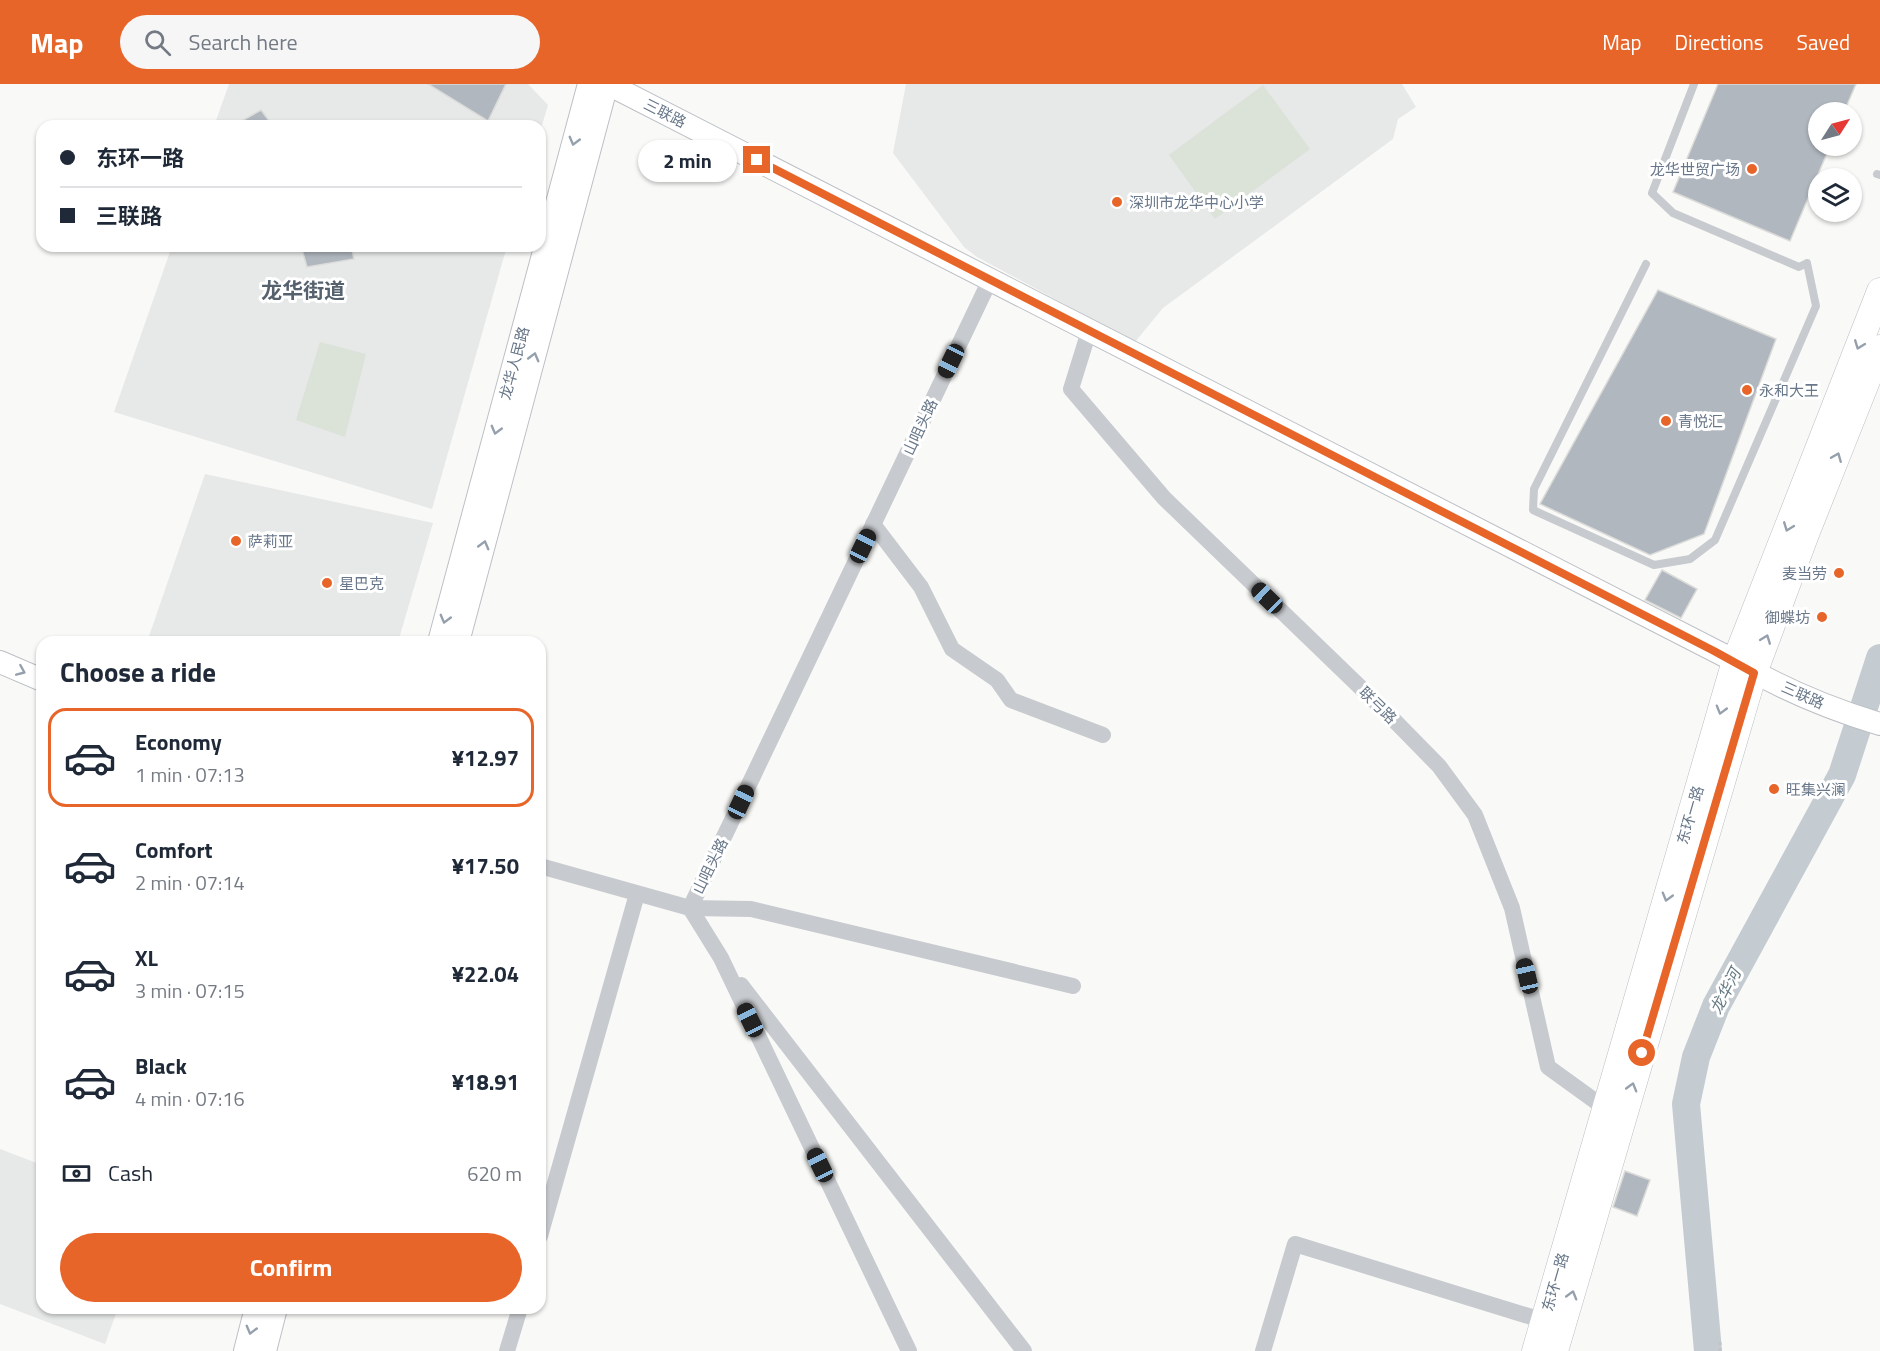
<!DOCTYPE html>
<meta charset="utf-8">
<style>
:root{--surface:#fff;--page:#f6f6f7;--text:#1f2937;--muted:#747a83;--line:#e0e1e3;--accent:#e86529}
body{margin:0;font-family:"Titillium Web","Noto Sans SC",sans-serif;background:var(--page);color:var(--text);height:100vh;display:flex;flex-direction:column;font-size:22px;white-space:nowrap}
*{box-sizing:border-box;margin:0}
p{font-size:20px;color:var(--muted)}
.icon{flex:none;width:33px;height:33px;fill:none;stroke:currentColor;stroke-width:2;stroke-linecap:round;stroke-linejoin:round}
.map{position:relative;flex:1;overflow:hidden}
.sheet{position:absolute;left:36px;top:552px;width:510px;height:678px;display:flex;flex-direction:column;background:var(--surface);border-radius:18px;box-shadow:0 2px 4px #0004}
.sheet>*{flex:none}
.hud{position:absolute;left:36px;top:36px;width:510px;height:132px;border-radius:18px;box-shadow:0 2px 4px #0004;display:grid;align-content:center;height:132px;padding:0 24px;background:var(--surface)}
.needle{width:39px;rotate:54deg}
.controls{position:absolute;left:1808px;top:18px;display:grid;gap:12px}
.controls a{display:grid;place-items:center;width:54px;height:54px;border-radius:50%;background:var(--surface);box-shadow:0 2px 4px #0004;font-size:30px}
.end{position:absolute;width:27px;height:27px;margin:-14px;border:8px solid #e86529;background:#fff;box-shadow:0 0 0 3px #fff}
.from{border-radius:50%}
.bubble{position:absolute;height:42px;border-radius:21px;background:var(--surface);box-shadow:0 2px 4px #0004;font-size:20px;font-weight:700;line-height:42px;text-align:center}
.car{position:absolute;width:18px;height:36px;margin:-18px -9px;border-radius:8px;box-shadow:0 0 4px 2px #0007;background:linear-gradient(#222 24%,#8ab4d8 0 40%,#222 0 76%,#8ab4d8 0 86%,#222 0)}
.hud b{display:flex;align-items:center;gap:21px;height:57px;font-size:22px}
.hud b+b{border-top:2px solid var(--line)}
.hud i{width:15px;height:15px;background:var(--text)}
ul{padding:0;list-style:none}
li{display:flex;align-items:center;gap:18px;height:99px;margin:0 12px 9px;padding:0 12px;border:3px solid transparent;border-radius:18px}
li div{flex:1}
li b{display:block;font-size:22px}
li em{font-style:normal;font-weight:700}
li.active{border-color:var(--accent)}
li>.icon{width:54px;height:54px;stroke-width:1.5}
h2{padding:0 24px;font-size:27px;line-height:72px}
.pay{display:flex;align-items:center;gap:15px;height:66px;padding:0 24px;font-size:22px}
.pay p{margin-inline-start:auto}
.primary-button{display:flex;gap:12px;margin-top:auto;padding:12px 24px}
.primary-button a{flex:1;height:69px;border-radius:36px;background:var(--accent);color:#fff;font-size:24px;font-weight:700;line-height:69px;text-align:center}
header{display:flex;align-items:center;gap:36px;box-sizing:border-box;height:84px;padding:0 30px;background:var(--accent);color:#fff}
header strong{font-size:28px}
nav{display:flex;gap:33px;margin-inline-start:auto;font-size:21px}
.search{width:420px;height:54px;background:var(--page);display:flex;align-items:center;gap:15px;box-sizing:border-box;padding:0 21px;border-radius:33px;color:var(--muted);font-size:22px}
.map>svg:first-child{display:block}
.built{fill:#e7e8e8}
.green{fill:#dbe2d8}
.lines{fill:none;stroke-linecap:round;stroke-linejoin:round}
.river{stroke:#c4ccd2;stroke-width:28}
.building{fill:#b0b7be;stroke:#dbdbd9;stroke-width:1.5}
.secondary-casing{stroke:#bcc0c5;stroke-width:24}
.primary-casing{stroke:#babec2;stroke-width:27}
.path{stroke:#c3c4c7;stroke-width:3;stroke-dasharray:3 3;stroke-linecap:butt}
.lane{stroke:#c7cace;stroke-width:8}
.street{stroke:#c7cace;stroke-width:16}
.secondary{stroke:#fff;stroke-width:22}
.primary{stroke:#fff;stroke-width:26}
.oneway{stroke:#95a0ac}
.route{stroke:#e86529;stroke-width:8}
.poi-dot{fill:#e86529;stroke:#fff;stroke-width:2}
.labels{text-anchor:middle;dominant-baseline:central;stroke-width:6;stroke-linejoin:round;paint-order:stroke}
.street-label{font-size:15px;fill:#687789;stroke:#fff}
.poi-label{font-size:15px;fill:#687789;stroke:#fff;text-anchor:start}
.water-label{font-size:16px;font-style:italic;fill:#637883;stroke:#fff}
.district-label{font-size:21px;font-weight:bold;fill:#56616e;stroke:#fff}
</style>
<header>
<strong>Map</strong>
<div class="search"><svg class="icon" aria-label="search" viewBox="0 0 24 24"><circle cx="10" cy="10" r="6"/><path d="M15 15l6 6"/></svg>Search here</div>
<nav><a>Map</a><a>Directions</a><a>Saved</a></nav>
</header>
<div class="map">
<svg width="1880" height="1267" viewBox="0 0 1880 1267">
<rect width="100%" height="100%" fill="#f9f9f7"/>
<g class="built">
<polygon points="229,0 528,0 548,21 540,48 540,42 214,42"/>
<polygon points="906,0 1402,0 1416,23 1398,35 1393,55 1163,224 1135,258 977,173 964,163 893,69"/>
<polygon points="172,162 507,162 432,425 114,328"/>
<polygon points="205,390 433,439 398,558 147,558"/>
<polygon points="0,1065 42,1081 42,1224 118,1224 105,1260 0,1220"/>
</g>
<g class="green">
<polygon points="1263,1 1310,65 1215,135 1169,71"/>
<polygon points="320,258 366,270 345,353 296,336"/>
</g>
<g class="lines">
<polyline class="river" points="1708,1267 1686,1020 1696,973 1716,922 1842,691 1880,574"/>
</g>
<g class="building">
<polygon points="428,0 506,0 488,37"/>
<polygon points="1718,0 1856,0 1844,28 1818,28 1818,62 1830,62 1790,157 1673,108"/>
<polygon points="261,26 273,42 233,42"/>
<polygon points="301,162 351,162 354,175 307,183"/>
<polygon points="1658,206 1776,255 1704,450 1650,471 1540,420"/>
<polygon points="1662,486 1697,505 1681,534 1645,516"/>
<polygon points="1625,1087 1650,1096 1637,1132 1613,1123"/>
</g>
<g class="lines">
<defs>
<g id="secondary">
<path d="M608,0l1127,577c45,27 95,48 145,63"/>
<polyline points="439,558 589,0"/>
<polyline points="458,558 607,0"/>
<polyline points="0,578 42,596"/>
<polyline points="245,1267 256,1224"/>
<polyline points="265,1267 276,1224"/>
</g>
<g id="primary">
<polyline points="1535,1267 1735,577 1880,207"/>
<polyline points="1555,1267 1754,589 1806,450 1880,264"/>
</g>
</defs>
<use href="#secondary" class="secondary-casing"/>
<use href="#primary" class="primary-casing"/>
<polyline class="path" points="1720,1267 1720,1256"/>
<g class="lane">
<polyline points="1877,90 1880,91"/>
<polyline points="1646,180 1534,405 1533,426 1654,481 1690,475 1715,456 1816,222 1807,179 1799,183 1673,129 1652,109 1694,0"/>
</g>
<g class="street">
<polyline points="1089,247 1071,305 1164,414 1388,630 1439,682 1475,731 1512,824 1548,983 1613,1030"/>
<polyline points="873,440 921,503 952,565 997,596 1011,616 1103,651"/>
<polyline points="540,782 690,824 751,825 1073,902"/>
<polyline points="741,901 1024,1267"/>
<polyline points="540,1152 637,810"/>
<polyline points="507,1267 520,1224"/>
<polyline points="909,1267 721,874 690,824 990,196"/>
<polyline points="1263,1267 1295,1160 1551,1239"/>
</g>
<use href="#secondary" class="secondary"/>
<use href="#primary" class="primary"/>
</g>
<defs><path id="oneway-chevron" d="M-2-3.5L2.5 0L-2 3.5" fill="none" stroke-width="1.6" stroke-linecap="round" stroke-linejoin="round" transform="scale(1.5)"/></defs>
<g class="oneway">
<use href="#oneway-chevron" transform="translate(574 57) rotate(105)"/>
<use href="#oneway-chevron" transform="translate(1859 261) rotate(111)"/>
<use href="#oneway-chevron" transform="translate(534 273) rotate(-75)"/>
<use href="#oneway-chevron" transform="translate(496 346) rotate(105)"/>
<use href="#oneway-chevron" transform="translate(1837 373) rotate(-68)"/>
<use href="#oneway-chevron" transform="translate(1788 443) rotate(111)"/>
<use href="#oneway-chevron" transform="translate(484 461) rotate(-75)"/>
<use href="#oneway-chevron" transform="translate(445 535) rotate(105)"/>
<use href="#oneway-chevron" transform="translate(1766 555) rotate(-69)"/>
<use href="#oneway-chevron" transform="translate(21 587) rotate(23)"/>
<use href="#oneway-chevron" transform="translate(1721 626) rotate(106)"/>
<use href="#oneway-chevron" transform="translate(1667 813) rotate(106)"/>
<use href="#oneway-chevron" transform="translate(1632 1003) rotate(-74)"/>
<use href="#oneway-chevron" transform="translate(1572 1211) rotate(-74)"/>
<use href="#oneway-chevron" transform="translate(251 1246) rotate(105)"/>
</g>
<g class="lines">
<polyline class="route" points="757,76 1714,567 1754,589 1642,969"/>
</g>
<g class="poi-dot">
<circle cx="1752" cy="85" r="6"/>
<circle cx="1117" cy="118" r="6"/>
<circle cx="1747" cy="306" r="6"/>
<circle cx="1666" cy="337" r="6"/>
<circle cx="236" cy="457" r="6"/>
<circle cx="1839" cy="489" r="6"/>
<circle cx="327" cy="499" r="6"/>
<circle cx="1822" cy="533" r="6"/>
<circle cx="1774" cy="705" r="6"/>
</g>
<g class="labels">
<g class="street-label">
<text transform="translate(665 29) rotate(27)">三联路</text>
<text transform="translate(514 279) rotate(-75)">龙华人民路</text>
<text transform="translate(920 343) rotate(-65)">山咀头路</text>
<text transform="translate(1803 611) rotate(24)">三联路</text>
<text transform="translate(1378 621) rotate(44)">联弓路</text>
<text transform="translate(1690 731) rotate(-74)">东环一路</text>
<text transform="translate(710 782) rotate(-64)">山咀头路</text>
<text transform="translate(1555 1198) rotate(-74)">东环一路</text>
</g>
<g class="poi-label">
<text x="1740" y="85" text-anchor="end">龙华世贸广场</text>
<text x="1129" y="118">深圳市龙华中心小学</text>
<text x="1759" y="306">永和大王</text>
<text x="1678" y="337">青悦汇</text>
<text x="248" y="457">萨莉亚</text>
<text x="1827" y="489" text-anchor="end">麦当劳</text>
<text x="339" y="499">星巴克</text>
<text x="1810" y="533" text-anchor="end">御蝶坊</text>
<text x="1786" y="705">旺集兴澜</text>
</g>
<g class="water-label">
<text transform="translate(1725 907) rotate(-63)">龙华河</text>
</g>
<g class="district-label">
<text x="303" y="206">龙华街道</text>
</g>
</g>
</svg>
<div class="controls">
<a><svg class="needle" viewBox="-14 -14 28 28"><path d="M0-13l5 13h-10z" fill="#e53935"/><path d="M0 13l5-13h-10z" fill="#747a83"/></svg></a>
<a><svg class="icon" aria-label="layers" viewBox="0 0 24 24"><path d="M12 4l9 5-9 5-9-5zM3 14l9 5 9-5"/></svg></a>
</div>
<i class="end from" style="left:1642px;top:969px"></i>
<i class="end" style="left:757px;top:76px"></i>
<div class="bubble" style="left:638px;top:56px;width:99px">2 min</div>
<i class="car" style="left:951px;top:277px;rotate:206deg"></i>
<i class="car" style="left:863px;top:462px;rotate:26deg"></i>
<i class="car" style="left:1267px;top:514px;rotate:314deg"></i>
<i class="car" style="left:741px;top:718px;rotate:25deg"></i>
<i class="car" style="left:1527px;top:892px;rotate:347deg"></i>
<i class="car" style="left:750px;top:936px;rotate:334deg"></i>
<i class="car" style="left:820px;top:1081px;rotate:334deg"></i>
<div class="hud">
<b><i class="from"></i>东环一路</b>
<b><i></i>三联路</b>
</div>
<section class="sheet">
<h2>Choose a ride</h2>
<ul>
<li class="active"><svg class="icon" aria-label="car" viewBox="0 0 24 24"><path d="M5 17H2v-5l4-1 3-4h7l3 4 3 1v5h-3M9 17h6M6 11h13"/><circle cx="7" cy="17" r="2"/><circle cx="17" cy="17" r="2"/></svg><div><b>Economy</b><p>1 min · 07:13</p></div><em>¥12.97</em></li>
<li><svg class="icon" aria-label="car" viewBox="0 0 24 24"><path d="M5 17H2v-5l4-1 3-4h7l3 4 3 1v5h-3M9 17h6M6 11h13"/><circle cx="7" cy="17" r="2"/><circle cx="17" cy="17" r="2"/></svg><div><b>Comfort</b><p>2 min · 07:14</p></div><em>¥17.50</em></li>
<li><svg class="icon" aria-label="car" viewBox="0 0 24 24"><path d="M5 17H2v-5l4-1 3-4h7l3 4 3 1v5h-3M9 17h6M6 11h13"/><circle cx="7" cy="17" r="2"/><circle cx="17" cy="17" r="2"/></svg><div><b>XL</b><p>3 min · 07:15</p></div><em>¥22.04</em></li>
<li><svg class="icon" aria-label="car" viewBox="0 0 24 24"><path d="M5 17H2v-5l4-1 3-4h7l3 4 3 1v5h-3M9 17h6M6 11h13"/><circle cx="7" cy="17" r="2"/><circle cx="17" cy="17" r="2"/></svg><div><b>Black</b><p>4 min · 07:16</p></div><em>¥18.91</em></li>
</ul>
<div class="pay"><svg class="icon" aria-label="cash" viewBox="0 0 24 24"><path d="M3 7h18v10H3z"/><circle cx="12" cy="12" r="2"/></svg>Cash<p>620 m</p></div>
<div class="primary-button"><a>Confirm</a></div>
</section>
</div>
